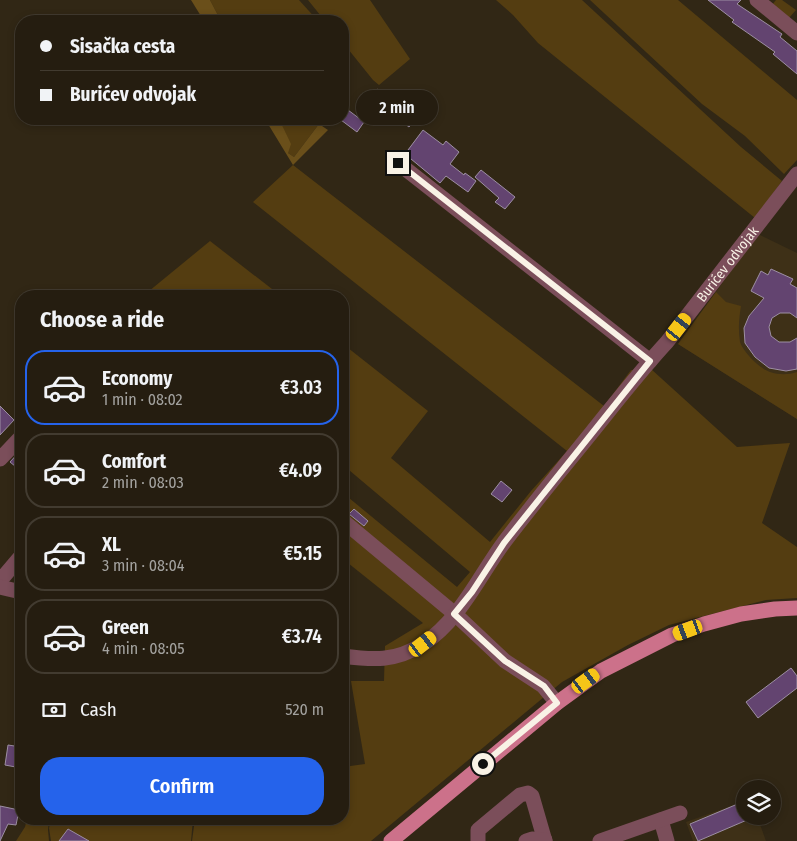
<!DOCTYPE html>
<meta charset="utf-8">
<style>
:root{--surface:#251d10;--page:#2d2619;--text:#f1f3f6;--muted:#a3a29f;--line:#423b30;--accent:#2563eb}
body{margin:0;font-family:"Fira Sans Condensed",sans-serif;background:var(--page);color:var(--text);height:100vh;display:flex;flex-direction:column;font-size:19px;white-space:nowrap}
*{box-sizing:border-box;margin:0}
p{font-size:16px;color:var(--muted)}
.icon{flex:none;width:28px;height:28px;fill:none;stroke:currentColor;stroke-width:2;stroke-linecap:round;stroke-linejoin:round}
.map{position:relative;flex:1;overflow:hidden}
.details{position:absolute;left:15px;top:290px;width:334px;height:535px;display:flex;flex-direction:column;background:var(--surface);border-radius:20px;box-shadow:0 2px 8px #0003,0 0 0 1px var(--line)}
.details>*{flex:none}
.top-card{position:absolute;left:15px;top:15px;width:334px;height:110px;border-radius:20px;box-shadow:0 2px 8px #0003,0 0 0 1px var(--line);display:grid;align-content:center;height:110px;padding:0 25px;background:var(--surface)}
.buttons{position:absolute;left:736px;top:780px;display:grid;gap:10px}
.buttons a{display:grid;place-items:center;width:45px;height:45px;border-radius:50%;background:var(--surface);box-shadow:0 2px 8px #0003,0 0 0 1px var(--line);font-size:25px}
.end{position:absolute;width:22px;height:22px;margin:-11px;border:6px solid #f9f2e6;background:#111;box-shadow:0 0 0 2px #111}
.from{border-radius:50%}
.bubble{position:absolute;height:35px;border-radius:18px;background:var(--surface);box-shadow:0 2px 8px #0003,0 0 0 1px var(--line);font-size:16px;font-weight:600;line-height:35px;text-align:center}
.car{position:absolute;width:15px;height:30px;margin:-15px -8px;border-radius:6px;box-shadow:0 0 4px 1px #0007;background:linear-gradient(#f5c518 24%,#345 0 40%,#f5c518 0 76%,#345 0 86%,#f5c518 0)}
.top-card b{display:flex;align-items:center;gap:18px;height:48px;font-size:19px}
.top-card b+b{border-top:1px solid var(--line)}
.top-card i{width:12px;height:12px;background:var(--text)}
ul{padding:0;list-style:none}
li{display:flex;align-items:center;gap:15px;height:75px;margin:0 10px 8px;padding:0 15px;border:2px solid var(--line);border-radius:20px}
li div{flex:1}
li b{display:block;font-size:19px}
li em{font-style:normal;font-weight:600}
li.current{border-color:var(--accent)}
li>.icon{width:45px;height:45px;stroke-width:1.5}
h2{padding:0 25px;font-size:22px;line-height:60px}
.pay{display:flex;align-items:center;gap:12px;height:55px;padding:0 25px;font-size:19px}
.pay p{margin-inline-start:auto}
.button{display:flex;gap:10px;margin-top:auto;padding:10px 25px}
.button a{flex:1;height:58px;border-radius:20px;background:var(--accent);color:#fff;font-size:20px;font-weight:600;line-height:58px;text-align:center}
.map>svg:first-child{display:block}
.built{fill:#3e3017}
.green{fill:#543d11}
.forest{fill:#6a4f1a}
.building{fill:#634470;stroke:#9d8fa3}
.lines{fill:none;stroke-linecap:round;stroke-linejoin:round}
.minor{stroke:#7b4e5a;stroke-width:15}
.major{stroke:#cc718a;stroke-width:15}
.route{stroke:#f9f2e6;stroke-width:6}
.labels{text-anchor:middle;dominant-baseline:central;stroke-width:5;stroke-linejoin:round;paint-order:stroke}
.street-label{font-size:14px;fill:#f9f2e6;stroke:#151109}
</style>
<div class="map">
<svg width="797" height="841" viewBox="0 0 797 841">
<rect width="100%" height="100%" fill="#312715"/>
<g class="built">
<polygon points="758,234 797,253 797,419 678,344"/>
<polygon points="745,801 745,816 757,816 766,841 693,841 686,822"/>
</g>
<g class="green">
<polygon points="210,0 299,0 318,21 221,21"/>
<polygon points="308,0 370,0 410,59 379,85 373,80 344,44 346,33 343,31 342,21 325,21"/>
<polygon points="496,0 582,0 741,147 782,181 755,218 538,43 513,15"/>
<polygon points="590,0 678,0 797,100 797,160 784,174 745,136 702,104"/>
<polygon points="776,0 782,0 796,10 788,19 772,5"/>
<polygon points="279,119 316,119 319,124 294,157 288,153"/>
<polygon points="293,165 604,406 631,370 651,369 737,447 790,443 762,523 797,547 797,598 766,600 669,625 628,645 562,682 371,841 192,841 195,819 342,819 343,767 365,764 351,681 384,681 385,646 423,623 343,559 343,493 457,587 470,572 343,465 343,344 428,411 391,458 490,542 531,491 567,451 253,202"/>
<polygon points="210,241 281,296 143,296"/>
<path d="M716,292l10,10 15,4c-2,12 -3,23 -1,36 3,10 20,27 30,30 9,3 18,3 27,0v47l-119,-75z"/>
<polygon points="27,819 49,819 48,830 49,841 16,841 25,827"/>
<polygon points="51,819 193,819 191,841 51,841 49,828"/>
</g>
<g class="forest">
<polygon points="191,0 210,0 221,21 204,21"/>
<polygon points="265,119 279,119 291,144 288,153 294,157 319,124 328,130 293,165"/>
</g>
<g class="building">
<polygon points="708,0 741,0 737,4 782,34 780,37 797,51 797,74 773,54 775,52 732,22 734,20"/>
<polygon points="377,89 417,118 409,127 371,98"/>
<polygon points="348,110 364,122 357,132 341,120"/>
<polygon points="423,130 443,145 446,141 459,152 450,164 464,175 465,173 476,181 468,192 446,176 440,183 405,154"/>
<polygon points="481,170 515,197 505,209 495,202 499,198 475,177"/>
<polygon points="771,269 793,279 790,284 797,288 797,318 790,313 780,313 772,318 769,327 771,336 779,342 790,342 797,338 797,369 786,371 769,368 755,357 745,343 744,328 749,316 764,298 751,291 761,271 768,275"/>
<polygon points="0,406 14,420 0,435"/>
<polygon points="21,450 21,471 10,462"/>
<polygon points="501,481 512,490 502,502 491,494"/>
<polygon points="354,509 368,521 364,526 349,514"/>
<polygon points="791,668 797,676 797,688 758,718 746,702"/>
<polygon points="8,745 21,747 21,768 5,765"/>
<polygon points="740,803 747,820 698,841 690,824"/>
<polygon points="0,806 19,810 16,825 8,824 0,841"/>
<polygon points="68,829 89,841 59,841"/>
</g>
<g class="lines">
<g class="minor">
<polyline points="757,0 797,33"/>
<polyline points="398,163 650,361"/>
<polyline points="0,459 21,437"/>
<polyline points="342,520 455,614 505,661 543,686 557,703"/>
<polyline points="0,581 21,556"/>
<polyline points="0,587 21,592"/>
<path id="s1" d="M342,656c31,4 53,6 81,-12 37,-24 56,-68 82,-103 28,-37 58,-73 87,-109 25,-31 49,-62 75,-90l130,-168"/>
<polyline points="661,820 667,841"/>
<polyline points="478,841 478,830 520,795 528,793 532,796 545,841"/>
<polyline points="526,841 532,839 545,840"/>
<polyline points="600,841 680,813"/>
</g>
<polyline class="major" points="391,841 557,703 601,671 672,635 704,624 741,614 775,609 797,608"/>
</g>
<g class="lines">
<polyline class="route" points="398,163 650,361 504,543 472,592 454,614 505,661 544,686 557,703 483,764"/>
</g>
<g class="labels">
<g class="street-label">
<text stroke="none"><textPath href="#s1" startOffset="572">Burićev odvojak</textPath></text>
</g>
</g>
</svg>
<div class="buttons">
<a><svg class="icon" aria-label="layers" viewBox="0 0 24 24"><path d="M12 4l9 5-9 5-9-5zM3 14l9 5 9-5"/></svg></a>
</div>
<i class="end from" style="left:483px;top:764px"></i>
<i class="end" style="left:398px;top:163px"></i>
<div class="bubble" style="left:356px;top:90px;width:82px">2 min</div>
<i class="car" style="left:679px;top:327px;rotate:38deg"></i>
<i class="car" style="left:688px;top:630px;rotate:250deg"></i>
<i class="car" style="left:423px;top:644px;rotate:52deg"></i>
<i class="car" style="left:586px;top:681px;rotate:54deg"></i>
<div class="top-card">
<b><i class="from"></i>Sisačka cesta</b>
<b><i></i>Burićev odvojak</b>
</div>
<section class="details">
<h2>Choose a ride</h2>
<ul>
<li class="current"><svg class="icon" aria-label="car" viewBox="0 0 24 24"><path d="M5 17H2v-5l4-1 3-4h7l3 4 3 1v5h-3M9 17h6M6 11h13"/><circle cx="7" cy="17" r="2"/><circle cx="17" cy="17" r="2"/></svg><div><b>Economy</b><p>1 min · 08:02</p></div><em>€3.03</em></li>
<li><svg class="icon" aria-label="car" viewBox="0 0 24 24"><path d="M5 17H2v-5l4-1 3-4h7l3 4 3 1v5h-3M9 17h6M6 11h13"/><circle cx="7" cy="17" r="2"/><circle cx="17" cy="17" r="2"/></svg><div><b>Comfort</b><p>2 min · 08:03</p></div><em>€4.09</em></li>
<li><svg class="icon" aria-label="car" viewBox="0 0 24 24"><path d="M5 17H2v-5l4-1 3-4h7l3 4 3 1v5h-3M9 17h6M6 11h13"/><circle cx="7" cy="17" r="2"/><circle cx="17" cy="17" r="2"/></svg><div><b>XL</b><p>3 min · 08:04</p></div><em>€5.15</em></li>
<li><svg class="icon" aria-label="car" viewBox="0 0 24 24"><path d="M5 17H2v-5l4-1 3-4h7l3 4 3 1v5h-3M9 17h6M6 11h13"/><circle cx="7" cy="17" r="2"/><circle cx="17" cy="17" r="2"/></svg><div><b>Green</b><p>4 min · 08:05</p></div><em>€3.74</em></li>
</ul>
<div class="pay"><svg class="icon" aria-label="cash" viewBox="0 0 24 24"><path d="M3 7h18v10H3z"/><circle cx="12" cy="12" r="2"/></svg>Cash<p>520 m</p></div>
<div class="button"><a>Confirm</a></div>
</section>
</div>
